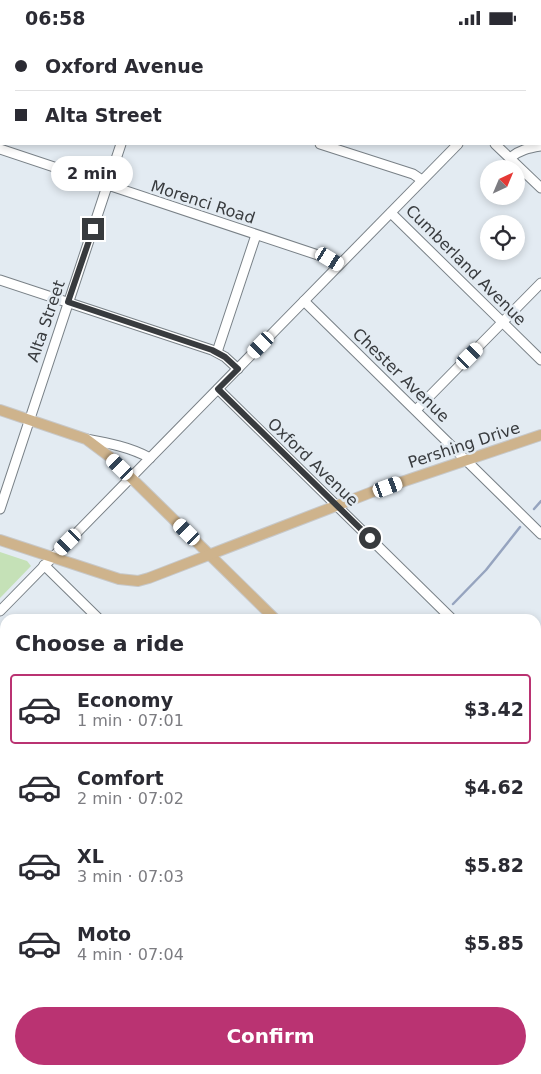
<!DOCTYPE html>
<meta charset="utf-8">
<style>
:root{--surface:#fff;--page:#f2f2f3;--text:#2b2b33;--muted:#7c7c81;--line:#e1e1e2;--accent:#ba3372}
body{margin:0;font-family:"DejaVu Sans",sans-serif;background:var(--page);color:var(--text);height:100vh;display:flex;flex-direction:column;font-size:19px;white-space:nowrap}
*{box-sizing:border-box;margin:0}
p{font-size:16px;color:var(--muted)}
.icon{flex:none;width:28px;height:28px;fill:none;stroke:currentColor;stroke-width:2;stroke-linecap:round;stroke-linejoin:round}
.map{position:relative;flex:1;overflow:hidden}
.panel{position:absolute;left:0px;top:579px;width:541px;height:461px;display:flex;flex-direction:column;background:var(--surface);border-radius:15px 15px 0 0;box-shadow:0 2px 8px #0003}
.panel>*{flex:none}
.banner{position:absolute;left:0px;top:0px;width:541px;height:110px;box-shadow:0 2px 8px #0003;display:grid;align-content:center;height:110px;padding:0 15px;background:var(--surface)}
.needle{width:32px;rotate:44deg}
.fabs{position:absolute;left:480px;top:125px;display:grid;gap:10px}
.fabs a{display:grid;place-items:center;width:45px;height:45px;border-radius:50%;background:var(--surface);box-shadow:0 2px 8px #0003;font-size:25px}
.end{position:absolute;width:22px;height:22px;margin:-11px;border:6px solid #383b3e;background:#fff;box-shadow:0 0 0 2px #fff}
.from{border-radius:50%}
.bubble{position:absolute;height:35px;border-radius:18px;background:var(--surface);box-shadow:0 2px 8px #0003;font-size:16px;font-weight:600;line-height:35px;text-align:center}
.car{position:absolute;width:15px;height:30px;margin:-15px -8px;border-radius:6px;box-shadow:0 0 4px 1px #0007;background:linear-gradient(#fff 24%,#345 0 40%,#fff 0 76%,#345 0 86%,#fff 0)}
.banner b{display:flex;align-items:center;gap:18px;height:48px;font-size:19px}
.banner b+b{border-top:1px solid var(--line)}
.banner i{width:12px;height:12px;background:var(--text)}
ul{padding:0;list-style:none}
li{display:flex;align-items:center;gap:15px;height:70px;margin:0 10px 8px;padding:0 5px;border:2px solid transparent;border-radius:5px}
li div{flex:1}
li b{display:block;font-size:19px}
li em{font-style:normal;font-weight:600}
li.active{border-color:var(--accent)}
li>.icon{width:45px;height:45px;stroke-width:1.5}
h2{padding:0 15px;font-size:22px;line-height:60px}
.primary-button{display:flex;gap:10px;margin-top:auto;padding:10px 15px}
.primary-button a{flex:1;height:58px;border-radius:30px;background:var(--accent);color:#fff;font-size:20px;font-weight:600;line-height:58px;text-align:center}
.status{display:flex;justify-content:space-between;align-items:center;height:35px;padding:0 25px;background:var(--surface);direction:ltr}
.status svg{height:14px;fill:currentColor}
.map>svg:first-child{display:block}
.green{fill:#c5e1b7}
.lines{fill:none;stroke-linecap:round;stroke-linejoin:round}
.stream{stroke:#96a4bf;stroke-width:2.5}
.minor-casing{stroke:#798187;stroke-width:11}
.major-casing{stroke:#c7c8c9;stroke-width:12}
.minor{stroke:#fff;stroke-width:9}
.major{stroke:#ceb38c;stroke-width:10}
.rail{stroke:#65696d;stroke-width:2.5;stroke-dasharray:8 4;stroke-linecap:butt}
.route{stroke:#383b3e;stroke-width:6}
.labels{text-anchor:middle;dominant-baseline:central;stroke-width:5;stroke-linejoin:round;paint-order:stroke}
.street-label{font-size:16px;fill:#383b3e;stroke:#e3ebf2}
</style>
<div class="status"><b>06:58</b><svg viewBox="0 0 49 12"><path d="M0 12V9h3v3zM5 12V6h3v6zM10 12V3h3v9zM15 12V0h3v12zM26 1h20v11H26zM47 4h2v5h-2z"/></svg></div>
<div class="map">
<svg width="541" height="1039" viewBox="0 0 541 1039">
<rect width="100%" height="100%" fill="#e3ebf2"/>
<g class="green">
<polygon points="210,0 366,0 217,1"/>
<polygon points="0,517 27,526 31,531 0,563"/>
</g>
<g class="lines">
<g class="stream">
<polyline points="534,474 541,466"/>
<polyline points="453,569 486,535 520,492"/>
<polyline points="195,1039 198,1036"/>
</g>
<defs>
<g id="minor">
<polyline points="320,109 413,139 422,145"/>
<polyline points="495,109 541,153"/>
<polyline points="0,114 330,224 339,230"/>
<path d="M510,123c9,-8 19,-10 31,-12"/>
<polyline points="391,178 541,325"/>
<polyline points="0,245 212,315 225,322 238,334"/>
<polyline points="304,266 541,499"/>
<polyline points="217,317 256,200"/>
<polyline points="218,354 452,584"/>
<polyline points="416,375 541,248"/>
<path d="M86,404c22,4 44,8 64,19"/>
<polyline points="0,474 121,109"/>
<polyline points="44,530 99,584"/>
<polyline points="0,576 458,109"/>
<polyline points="0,660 5,665"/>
<polyline points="536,666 541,671"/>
<polyline points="536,701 541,697"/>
<polyline points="0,800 5,795"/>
<polyline points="0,833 5,838"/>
<polyline points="536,925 541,920"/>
<polyline points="0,1006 5,1011"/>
<polyline points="536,1013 541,1017"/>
<polyline points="0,1025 5,1020"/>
<polyline points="30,1035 34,1039"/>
<polyline points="206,1035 210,1039"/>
<polyline points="383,1035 387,1039"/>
<polyline points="425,1039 429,1035"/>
</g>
<g id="major">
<polyline points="0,375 86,404 110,422 275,584"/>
<polyline points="0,505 119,544 138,546 149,543 372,457 541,400"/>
<polyline points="536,840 541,844"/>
</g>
</defs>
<use href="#minor" class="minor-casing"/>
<use href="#major" class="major-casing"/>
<use href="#minor" class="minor"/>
<use href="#major" class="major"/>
<g class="rail">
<polyline points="120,0 128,1"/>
<polyline points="540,33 541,33"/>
</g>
</g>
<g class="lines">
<polyline class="route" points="93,194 68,267 212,315 225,322 238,334 218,354 370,503"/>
</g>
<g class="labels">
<g class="street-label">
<text transform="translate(203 167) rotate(18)">Morenci Road</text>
<text transform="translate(466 230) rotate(45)">Cumberland Avenue</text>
<text transform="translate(46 286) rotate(-71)">Alta Street</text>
<text transform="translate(401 340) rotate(44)">Chester Avenue</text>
<text transform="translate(464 410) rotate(-18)">Pershing Drive</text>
<text transform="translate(313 427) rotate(44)">Oxford Avenue</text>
</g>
</g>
</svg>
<div class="fabs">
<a><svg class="needle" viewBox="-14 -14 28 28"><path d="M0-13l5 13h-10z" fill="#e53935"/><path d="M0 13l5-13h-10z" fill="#7c7c81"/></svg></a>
<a><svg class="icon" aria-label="locate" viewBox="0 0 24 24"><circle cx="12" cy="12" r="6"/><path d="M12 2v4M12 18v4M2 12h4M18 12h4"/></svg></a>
</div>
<i class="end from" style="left:370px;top:503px"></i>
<i class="end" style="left:93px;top:194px"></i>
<div class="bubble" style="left:51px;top:121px;width:82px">2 min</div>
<i class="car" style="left:330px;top:224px;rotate:121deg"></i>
<i class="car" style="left:261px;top:310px;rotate:224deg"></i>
<i class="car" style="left:470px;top:321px;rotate:45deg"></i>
<i class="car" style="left:120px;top:432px;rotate:314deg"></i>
<i class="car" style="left:388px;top:452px;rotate:70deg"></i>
<i class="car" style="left:187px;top:497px;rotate:315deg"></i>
<i class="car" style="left:68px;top:507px;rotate:225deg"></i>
<div class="banner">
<b><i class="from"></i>Oxford Avenue</b>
<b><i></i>Alta Street</b>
</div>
<section class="panel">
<h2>Choose a ride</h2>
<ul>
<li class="active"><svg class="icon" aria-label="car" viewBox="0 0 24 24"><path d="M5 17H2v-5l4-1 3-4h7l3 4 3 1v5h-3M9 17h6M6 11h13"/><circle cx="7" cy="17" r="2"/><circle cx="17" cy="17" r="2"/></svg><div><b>Economy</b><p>1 min · 07:01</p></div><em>$3.42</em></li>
<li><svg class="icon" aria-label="car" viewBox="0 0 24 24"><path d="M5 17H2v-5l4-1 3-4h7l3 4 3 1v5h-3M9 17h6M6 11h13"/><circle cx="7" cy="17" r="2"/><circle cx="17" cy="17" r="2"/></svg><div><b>Comfort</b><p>2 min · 07:02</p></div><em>$4.62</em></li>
<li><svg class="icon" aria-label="car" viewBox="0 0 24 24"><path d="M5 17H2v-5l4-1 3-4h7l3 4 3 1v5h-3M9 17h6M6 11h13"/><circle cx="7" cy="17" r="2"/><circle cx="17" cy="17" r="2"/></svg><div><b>XL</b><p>3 min · 07:03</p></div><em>$5.82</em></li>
<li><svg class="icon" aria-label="car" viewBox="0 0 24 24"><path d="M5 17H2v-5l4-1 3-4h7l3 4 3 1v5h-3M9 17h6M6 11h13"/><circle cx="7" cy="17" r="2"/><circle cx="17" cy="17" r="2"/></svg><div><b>Moto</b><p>4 min · 07:04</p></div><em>$5.85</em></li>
</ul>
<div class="primary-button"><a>Confirm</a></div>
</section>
</div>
